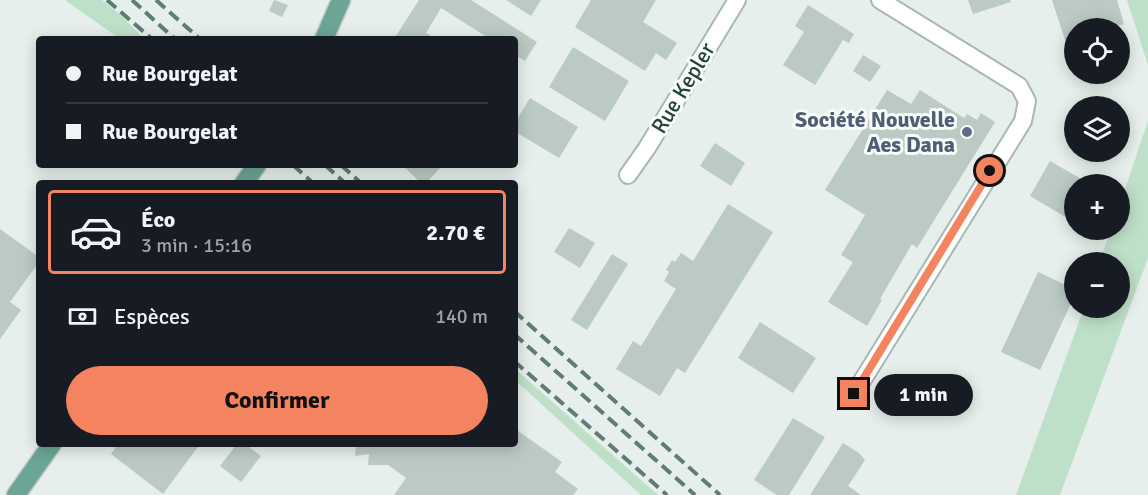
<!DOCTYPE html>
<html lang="fr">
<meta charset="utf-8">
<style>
:root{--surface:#171b24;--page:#242831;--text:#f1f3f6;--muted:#9ea1a6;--line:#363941;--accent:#f4845f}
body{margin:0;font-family:Signika,sans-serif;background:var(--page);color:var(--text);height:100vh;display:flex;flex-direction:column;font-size:22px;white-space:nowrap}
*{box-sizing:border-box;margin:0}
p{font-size:20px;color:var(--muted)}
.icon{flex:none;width:33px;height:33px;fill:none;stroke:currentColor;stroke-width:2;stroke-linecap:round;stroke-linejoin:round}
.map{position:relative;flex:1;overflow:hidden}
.panel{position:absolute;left:36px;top:180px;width:482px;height:267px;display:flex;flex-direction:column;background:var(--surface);border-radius:6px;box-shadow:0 3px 15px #0003}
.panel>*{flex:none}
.hud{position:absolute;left:36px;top:36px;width:482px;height:132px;border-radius:6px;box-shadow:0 3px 15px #0003;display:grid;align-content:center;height:132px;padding:0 30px;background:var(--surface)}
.fabs{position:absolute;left:1064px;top:18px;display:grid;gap:12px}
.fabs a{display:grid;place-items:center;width:66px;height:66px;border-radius:50%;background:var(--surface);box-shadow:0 3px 15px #0003;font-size:30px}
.end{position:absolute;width:27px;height:27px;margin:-14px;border:8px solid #f4845f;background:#111;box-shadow:0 0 0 3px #111}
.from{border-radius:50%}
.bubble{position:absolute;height:42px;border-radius:21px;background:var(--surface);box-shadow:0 3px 15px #0003;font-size:20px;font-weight:700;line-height:42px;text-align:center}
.hud b{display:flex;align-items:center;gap:21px;height:57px;font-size:22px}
.hud b+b{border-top:2px solid var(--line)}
.hud i{width:15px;height:15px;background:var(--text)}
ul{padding:10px 0 0;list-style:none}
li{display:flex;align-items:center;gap:18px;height:84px;margin:0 12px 9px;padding:0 18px;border:3px solid transparent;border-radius:6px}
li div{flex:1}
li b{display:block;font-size:22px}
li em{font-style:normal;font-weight:700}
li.on{border-color:var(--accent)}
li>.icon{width:54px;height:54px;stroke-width:1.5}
.pay{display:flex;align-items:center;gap:15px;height:66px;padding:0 30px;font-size:22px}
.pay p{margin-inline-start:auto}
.button{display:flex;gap:12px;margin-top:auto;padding:12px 30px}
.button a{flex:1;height:69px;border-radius:36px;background:var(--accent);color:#111;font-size:24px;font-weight:700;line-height:69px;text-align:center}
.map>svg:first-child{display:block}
.green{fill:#bfe0c8}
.building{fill:#bbcac4}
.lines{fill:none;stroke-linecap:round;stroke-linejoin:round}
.minor-casing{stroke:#a8b8b2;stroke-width:20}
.major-casing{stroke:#c2cac8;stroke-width:21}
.minor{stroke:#fff;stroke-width:16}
.major{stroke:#6aa596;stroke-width:18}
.rail{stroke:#5f7d75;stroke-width:4;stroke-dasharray:12 6;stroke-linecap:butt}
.route{stroke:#f4845f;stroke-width:8}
.service-dot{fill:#5c6f8a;stroke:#f7fbf9;stroke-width:2}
.labels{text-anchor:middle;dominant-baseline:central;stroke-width:6;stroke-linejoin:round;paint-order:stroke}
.street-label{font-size:22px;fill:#24423a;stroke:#f7fbf9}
.service-label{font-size:22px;font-weight:bold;fill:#4e5e75;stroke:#f7fbf9;text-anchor:end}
</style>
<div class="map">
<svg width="1148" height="495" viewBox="0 0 1148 495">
<rect width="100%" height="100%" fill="#e6efeb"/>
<g class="green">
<polygon points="65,0 102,0 122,16 144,39 120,39"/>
<polygon points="1127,0 1148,0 1148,65"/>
<polygon points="1148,121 1148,258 1060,495 1016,495 1084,308 1119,308 1119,262 1099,262 1111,230 1119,230 1119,207"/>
<polygon points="514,368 658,495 641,495 515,380"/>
</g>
<g class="building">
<polygon points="274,0 288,5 282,17 269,11"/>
<polygon points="419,0 471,0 537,42 525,61 514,54 514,39 490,39 441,8 426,33 436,39 394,39"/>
<polygon points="506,0 541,0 531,16"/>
<polygon points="591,0 656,0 643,22 677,43 666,60 656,53 645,71 575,27"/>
<polygon points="968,0 1010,0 1011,2 973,14"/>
<polygon points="1052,0 1117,0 1124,24 1111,28 1074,28 1074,40 1066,43"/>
<polygon points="808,5 854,34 849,43 843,40 815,85 783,65 804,32 795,26"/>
<polygon points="573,47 629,81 605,121 549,87"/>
<polygon points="863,55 881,66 870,82 853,71"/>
<polygon points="887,90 911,104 920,90 964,118 967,114 977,120 981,113 995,122 917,248 912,244 880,299 882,300 867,326 828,302 853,262 841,255 865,215 825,190"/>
<polygon points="530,98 578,127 559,158 514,131 514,124"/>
<polygon points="715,143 745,163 731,186 700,166"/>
<polygon points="1050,161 1090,184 1074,184 1074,222 1030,196"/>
<polygon points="402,165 443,165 426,183 421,183"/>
<polygon points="728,204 773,232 685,373 677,368 660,396 616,369 633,341 641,346 676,289 664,281 669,272 666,270 672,260 675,262 681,253 693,261"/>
<polygon points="569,228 595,243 580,268 554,252"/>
<polygon points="0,229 39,257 39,262 10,302 21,310 0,339"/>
<polygon points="612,254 628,264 587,330 571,320"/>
<polygon points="1038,272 1074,289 1074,297 1040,370 1001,352"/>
<polygon points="760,322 816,358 793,393 738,358"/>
<polygon points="793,418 825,437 789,495 777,495 754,480"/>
<polygon points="514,428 562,462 555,472 578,489 573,495 394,495 406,478 388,465 368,465 369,454 355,456 356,444 514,444"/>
<polygon points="843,443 859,453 865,460 848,486 861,495 810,495"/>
<polygon points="118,444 200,444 163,494 111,454"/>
<polygon points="237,444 245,444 261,456 241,482 220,466"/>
</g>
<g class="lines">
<defs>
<g id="minor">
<polyline points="628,175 647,148 737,0"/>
<polyline points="854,394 1023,121 1027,101 1019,86 880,0"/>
</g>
<g id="major">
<polyline points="324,39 341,0"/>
<polyline points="244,183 257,165"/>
<polyline points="16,495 52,444"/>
</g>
</defs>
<use href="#minor" class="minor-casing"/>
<use href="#major" class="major-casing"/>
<use href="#minor" class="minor"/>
<use href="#major" class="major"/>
<g class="rail">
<polyline points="107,0 152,39"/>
<polyline points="132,0 175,39"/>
<polyline points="156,0 200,39"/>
<polyline points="293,165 313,183"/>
<polyline points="325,165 345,183"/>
<polyline points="341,165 361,183"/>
<polyline points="514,311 720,495"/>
<polyline points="514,334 695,495"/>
<polyline points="514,361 667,495"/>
</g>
</g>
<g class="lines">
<polyline class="route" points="854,394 990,171"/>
</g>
<circle class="service-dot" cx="967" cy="132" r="6"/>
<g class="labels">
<g class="street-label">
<text transform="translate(683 88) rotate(-59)">Rue Kepler</text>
</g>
<g class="service-label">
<text x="955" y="119">Société Nouvelle<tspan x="955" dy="25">Aes Dana</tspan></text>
</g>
</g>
</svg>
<div class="fabs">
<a><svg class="icon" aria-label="locate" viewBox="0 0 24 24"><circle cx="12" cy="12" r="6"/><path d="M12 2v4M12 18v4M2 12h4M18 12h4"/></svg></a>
<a><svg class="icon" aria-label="layers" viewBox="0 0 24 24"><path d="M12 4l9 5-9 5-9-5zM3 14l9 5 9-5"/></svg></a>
<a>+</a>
<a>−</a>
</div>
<i class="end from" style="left:990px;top:171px"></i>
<i class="end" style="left:854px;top:394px"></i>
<div class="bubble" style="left:874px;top:374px;width:99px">1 min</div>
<div class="hud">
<b><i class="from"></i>Rue Bourgelat</b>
<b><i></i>Rue Bourgelat</b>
</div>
<section class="panel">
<ul>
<li class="on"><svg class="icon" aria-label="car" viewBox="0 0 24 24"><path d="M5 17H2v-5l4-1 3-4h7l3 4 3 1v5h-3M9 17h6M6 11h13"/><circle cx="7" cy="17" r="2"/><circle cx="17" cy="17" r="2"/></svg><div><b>Éco</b><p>3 min · 15:16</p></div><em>2.70 €</em></li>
</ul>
<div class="pay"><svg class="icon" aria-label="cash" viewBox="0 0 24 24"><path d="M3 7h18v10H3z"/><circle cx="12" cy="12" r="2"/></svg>Espèces<p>140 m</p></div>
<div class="button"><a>Confirmer</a></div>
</section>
</div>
